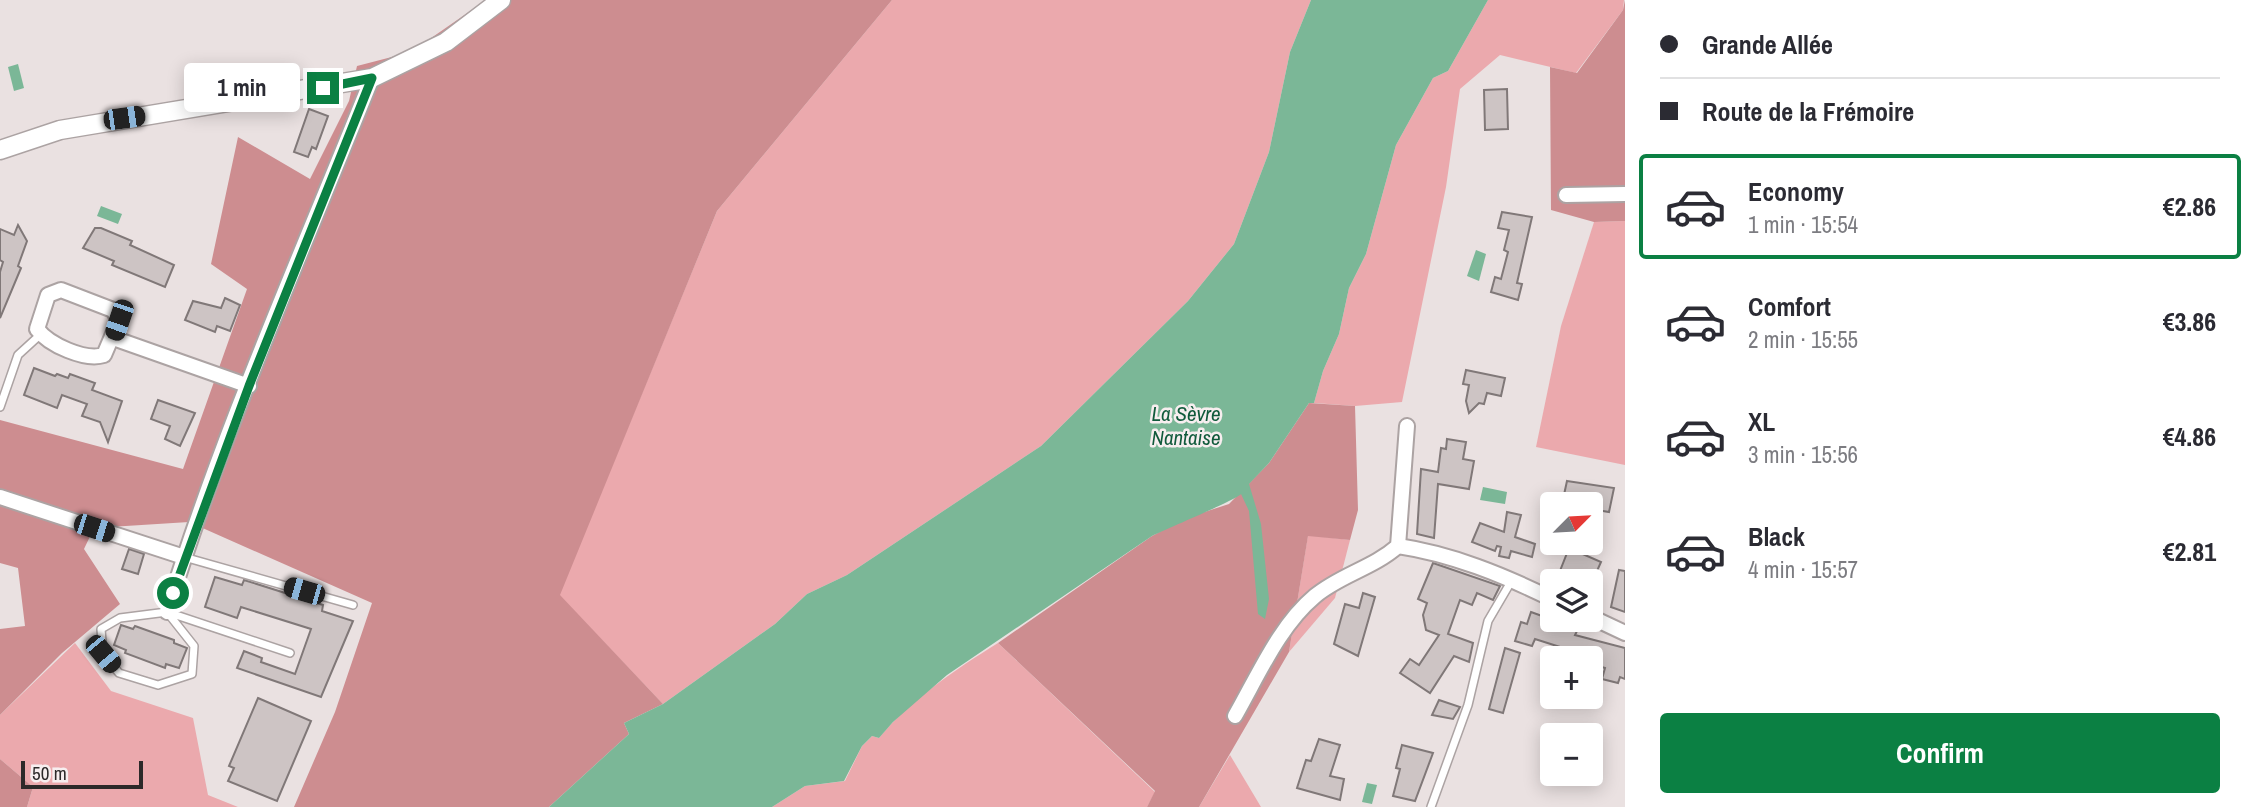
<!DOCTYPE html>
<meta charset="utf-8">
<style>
:root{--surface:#fff;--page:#f2f2f3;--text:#2b2b33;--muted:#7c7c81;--line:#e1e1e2;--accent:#0b8043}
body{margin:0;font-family:"Archivo Narrow",sans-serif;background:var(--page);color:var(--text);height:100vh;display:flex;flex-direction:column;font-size:26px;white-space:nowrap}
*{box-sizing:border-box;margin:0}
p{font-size:23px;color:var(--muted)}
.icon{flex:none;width:38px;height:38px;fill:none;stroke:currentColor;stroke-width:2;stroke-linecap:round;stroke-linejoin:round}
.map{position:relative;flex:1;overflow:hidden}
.details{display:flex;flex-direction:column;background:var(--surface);width:630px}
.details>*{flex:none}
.top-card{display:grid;align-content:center;height:154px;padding:0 35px;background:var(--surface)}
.needle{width:46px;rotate:66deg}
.controls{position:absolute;left:1540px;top:492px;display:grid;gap:14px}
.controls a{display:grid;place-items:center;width:63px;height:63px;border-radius:7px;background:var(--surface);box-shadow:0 4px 18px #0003;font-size:35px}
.scale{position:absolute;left:21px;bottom:18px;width:122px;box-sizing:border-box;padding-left:7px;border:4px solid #2c2929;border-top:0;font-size:19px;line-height:24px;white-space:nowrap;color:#2c2929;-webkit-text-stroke:5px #f7eeef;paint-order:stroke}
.end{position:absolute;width:32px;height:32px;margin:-16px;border:9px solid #0b8043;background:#fff;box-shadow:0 0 0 4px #fff}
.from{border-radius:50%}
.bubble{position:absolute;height:49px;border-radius:7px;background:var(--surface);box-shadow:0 4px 18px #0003;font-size:23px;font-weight:700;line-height:49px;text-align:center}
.car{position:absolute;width:21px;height:42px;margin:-21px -10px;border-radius:9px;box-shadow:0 0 5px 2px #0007;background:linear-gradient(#222 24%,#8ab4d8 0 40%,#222 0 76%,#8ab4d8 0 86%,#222 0)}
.top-card b{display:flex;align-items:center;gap:24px;height:66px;font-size:26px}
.top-card b+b{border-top:2px solid var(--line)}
.top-card i{width:18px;height:18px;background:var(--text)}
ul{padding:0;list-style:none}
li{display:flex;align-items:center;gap:21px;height:105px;margin:0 14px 10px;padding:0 21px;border:4px solid transparent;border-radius:7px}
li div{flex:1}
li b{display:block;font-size:26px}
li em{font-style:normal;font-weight:700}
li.active{border-color:var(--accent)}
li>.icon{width:63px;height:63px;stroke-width:1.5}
.button{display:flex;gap:14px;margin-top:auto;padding:14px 35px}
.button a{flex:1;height:80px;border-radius:7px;background:var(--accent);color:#fff;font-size:28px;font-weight:700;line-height:80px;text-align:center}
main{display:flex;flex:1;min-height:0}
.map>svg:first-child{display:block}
.green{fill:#eba9ad}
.forest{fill:#cd8d90}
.water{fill:#7bb797}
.building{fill:#cdc4c4;stroke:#807878;stroke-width:2}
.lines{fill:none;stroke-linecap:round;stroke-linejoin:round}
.service-casing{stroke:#aca3a3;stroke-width:10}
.minor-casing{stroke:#aca3a3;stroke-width:18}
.tertiary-casing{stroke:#aca3a3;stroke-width:21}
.service{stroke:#fff;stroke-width:7}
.minor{stroke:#fff;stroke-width:14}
.tertiary{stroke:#fff;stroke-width:18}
.route{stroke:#0b8043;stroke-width:9}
.labels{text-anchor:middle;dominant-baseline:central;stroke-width:5;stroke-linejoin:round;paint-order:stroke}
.water-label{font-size:21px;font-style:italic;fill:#105a3b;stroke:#f7eeef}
</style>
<main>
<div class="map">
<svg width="1625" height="807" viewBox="0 0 1625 807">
<rect width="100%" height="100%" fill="#eae1e1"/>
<g class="green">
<polygon points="892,0 1311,0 1290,52 1269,152 1234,244 1188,301 1041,446 847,575 807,594 775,624 663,704 559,595 717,211"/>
<polygon points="1488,0 1624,0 1623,10 1576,73 1500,55 1460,89 1446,187 1402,402 1355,406 1314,403 1323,371 1339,334 1349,288 1366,254 1396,145 1433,78 1448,71"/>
<polygon points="1625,221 1625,465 1536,447 1561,326 1594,222"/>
<polygon points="1308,535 1350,540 1335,598 1289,652"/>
<polygon points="75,643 111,691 193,718 208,795 238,807 27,807 33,787 0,759 0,715"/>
<path d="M998,643l157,149 -8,15h-375l33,-21 40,-5 17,-35 10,-10 7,2c33,-40 76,-68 119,-95z"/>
<polygon points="1230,755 1261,807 1199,807"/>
</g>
<g class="forest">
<polygon points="486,0 892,0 717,211 560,595 663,704 624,723 629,734 549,807 294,807 335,712 372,603 189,522 94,528 84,549 120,604 62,653 0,715 0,629 25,626 18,568 0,563 0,420 183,469 247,289 211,264 238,137 310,179 349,101 357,66 411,52"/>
<polygon points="1625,0 1625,221 1594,222 1551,210 1550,67 1577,73 1623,10"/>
<polygon points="1309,403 1355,406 1358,510 1350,540 1308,536 1289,652 1199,807 1147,807 1155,791 998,643 1152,536 1186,518 1229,504 1269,463"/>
<polygon points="0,759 33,787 27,807 0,807"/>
</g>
<g class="water">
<path d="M1311,0h177l-40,71 -15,7 -37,67 -30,109 -17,34 -10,46 -16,37 -9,32h-5l-40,60 -20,21 12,40 8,75 -4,20 -7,-5 -9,-103 -8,-17c-3,5 -75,35 -89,42l-205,139 -54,47 -14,16 -7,-2 -10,10 -18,35 -39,5 -33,21h-223l80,-73 -5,-11 39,-19 112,-80 32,-30 40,-19 194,-129 147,-145 46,-57 35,-92 21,-100z"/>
<polygon points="18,64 24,88 14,91 8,67"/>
<polygon points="101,206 122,214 118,224 97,216"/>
<polygon points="1476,250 1486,254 1479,281 1467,276"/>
<polygon points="1483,487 1507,492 1505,504 1480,500"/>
<polygon points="1367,783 1377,785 1372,804 1362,802"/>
</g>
<g class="building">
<polygon points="1507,89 1508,129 1485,130 1484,90"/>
<polygon points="309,109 328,116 316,149 312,147 308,157 294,152"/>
<polygon points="1502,212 1532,217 1517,283 1522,284 1518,300 1491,292 1495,277 1501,279 1508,252 1504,250 1509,230 1498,228"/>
<polygon points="18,225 27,241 18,266 21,268 0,318 0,272 3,262 0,260 0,229 14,235"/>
<polygon points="95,228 101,228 132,241 130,245 174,265 165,287 112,265 114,261 83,248"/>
<polygon points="225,298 240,305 230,331 217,326 215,332 185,320 193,301 221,308"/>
<polygon points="34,368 55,376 57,374 68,378 70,374 95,383 92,390 122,401 108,442 100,422 82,416 87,404 62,395 57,408 24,395"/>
<polygon points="1466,370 1505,378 1501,396 1487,393 1484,404 1479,403 1469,413 1466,401 1469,385 1463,384"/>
<polygon points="158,400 195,413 180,446 165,439 170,426 151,419"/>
<polygon points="1447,439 1466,442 1463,459 1474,461 1469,489 1438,484 1434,538 1417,534 1421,469 1438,472 1441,448 1446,449"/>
<polygon points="1567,481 1614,488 1609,512 1591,509 1591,504 1562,504"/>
<polygon points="1507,512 1521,515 1515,537 1535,544 1532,557 1511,551 1509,558 1499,556 1501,547 1497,546 1495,551 1472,542 1480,523 1504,532"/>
<polygon points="1569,548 1601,562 1593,580 1574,573 1570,581 1558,576"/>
<polygon points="129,549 144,554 138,574 122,569"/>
<polygon points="1433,563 1500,586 1493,600 1477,593 1472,605 1460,600 1448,634 1473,643 1469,662 1454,656 1430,693 1400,673 1410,659 1419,665 1439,635 1426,630 1423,615 1427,603 1418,599"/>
<polygon points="1619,570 1625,571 1625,612 1611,607"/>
<polygon points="215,577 242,585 244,580 323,605 322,611 353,621 321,697 237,668 244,651 262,658 261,662 295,674 311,629 241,607 237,618 205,607"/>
<polygon points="1363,593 1375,597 1358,656 1334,644 1345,604 1359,608"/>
<polygon points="1531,612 1578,629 1575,635 1625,648 1625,679 1620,677 1618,683 1602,679 1605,668 1591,664 1591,658 1581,658 1582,654 1535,639 1532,646 1515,641 1521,622 1527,624"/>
<polygon points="121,625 133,629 135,626 174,640 174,643 187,648 179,668 166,664 165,668 125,653 126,650 114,645"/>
<polygon points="1505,648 1520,653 1503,713 1489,709"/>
<polygon points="258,698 311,721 277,801 228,781 234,768 229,766"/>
<polygon points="1439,700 1460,707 1453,719 1432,715"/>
<polygon points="1319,739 1340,745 1330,776 1344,779 1340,800 1297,788 1306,760 1311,761"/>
<polygon points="1402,745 1433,753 1415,801 1393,796 1400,769 1396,768"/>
</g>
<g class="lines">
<defs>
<g id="service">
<polyline points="0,407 18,355 41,334"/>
<polyline points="184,557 353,605"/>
<polyline points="167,612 194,646 192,674 158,685 119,673 103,654 101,629 120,618 167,612 290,653"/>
<polyline points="1431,807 1468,705 1488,621 1512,580"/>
</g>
<g id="minor">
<polyline points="1566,195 1625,194"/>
<path d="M61,290l52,20 6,10 -15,35c-19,6 -55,-10 -67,-26l11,-34z"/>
<polyline points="113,338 249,386"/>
<polyline points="0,497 184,557"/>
<path d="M1398,546c54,8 105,29 154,53"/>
<path d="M167,612c55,-180 135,-359 205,-534"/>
<polyline points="1591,617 1625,633"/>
<path d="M1235,716c23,-40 44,-90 80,-120 25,-21 58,-28 83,-50l9,-120"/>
</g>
<polyline id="tertiary" points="0,150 60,130 372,78 446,42 501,0"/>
</defs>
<use href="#service" class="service-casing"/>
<use href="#minor" class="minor-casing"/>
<use href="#tertiary" class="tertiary-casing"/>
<use href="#service" class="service"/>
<use href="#minor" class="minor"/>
<use href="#tertiary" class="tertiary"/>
</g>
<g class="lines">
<polyline class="route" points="173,593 249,386 372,78 323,88"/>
</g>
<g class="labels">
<g class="water-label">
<text x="1186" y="413">La Sèvre<tspan x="1186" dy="24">Nantaise</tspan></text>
</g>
</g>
</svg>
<div class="controls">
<a><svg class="needle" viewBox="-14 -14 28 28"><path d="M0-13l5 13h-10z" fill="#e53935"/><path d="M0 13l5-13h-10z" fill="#7c7c81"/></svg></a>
<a><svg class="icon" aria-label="layers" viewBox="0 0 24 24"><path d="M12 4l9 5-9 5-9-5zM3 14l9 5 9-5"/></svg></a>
<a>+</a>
<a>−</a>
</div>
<div class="scale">50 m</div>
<i class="end from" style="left:173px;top:593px"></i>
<i class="end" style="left:323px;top:88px"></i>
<div class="bubble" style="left:184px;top:63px;width:116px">1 min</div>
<i class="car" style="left:124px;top:118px;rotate:82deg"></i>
<i class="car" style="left:119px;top:320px;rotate:199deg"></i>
<i class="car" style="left:94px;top:528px;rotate:108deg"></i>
<i class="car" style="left:304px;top:591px;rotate:286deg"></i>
<i class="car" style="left:103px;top:654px;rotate:140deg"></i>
</div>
<section class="details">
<div class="top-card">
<b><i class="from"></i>Grande Allée</b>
<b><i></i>Route de la Frémoire</b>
</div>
<ul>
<li class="active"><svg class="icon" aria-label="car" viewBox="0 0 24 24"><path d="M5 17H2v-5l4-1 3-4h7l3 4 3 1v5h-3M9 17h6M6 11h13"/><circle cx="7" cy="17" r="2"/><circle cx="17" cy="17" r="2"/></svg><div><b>Economy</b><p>1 min · 15:54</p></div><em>€2.86</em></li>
<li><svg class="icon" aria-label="car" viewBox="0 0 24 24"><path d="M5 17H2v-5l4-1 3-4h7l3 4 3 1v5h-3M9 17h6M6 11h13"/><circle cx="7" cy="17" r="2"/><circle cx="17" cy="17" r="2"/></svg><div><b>Comfort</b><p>2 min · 15:55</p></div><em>€3.86</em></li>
<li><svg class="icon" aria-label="car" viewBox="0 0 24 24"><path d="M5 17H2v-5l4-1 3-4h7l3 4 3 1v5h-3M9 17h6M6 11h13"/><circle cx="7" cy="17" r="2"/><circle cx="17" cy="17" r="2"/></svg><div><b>XL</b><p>3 min · 15:56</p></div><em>€4.86</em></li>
<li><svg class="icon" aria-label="car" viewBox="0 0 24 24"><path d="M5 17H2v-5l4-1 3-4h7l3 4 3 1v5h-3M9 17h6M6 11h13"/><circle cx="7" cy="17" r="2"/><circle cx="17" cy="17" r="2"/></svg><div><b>Black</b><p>4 min · 15:57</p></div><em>€2.81</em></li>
</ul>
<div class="button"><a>Confirm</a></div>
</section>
</main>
